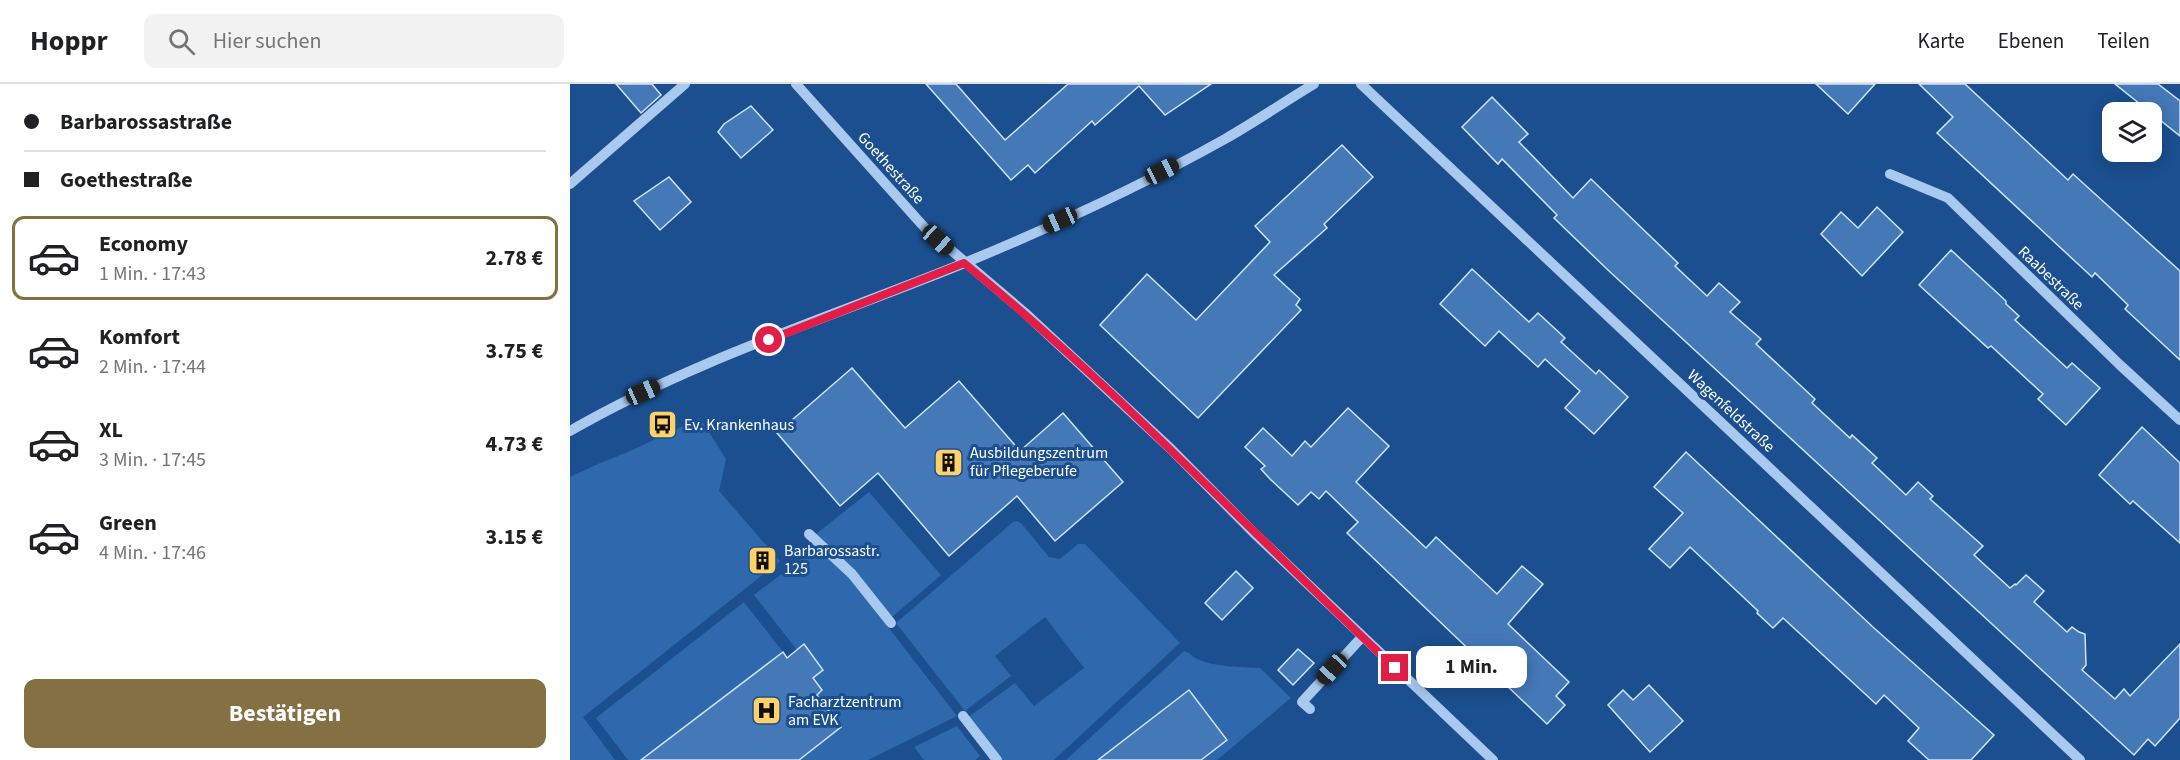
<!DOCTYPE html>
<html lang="de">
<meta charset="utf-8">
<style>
:root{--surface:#fff;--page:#f2f2f2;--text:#202124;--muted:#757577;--line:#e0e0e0;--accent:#847042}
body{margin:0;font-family:"Source Sans 3",sans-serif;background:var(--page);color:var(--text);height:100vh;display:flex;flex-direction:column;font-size:22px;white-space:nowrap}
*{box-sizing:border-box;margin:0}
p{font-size:20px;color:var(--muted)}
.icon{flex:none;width:33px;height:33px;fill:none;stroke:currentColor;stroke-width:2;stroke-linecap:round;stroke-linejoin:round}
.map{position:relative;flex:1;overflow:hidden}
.side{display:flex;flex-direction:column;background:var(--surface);width:570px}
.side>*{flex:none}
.guide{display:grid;align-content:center;height:132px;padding:0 24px;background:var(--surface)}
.buttons{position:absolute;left:1532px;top:18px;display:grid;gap:12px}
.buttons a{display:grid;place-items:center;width:60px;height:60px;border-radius:12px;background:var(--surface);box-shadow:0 3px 15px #0003;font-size:30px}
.end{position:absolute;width:27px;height:27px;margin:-14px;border:8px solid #e11d48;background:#fff;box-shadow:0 0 0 3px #fff}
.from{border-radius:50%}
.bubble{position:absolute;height:42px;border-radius:12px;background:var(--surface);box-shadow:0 3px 15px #0003;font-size:20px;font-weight:700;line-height:42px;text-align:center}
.car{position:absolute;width:18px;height:36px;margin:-18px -9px;border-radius:8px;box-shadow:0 0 4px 2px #0007;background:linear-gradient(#222 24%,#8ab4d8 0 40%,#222 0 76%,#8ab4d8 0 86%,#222 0)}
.guide b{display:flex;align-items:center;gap:21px;height:57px;font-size:22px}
.guide b+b{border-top:2px solid var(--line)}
.guide i{width:15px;height:15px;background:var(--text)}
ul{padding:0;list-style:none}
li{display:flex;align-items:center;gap:18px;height:84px;margin:0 12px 9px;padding:0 12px;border:3px solid transparent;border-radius:12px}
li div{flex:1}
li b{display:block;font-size:22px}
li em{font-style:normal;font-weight:700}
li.on{border-color:var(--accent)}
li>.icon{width:54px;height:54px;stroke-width:1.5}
.cta{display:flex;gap:12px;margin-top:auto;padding:12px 24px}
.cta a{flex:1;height:69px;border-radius:12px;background:var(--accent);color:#fff;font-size:24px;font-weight:700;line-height:69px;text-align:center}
header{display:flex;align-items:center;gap:36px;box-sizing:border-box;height:84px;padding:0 30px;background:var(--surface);border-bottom:2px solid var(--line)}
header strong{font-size:28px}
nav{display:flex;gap:33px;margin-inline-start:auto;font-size:21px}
.search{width:420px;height:54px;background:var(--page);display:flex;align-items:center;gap:15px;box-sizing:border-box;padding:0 21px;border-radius:12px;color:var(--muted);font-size:22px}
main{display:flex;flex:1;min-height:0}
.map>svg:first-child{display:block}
.green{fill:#2e69ad}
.building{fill:#4478b7;stroke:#cfe3fa;stroke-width:1.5}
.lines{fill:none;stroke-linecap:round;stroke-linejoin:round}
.minor{stroke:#a9c9ee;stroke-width:10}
.route{stroke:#e11d48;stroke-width:8}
.labels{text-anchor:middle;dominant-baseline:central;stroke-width:6;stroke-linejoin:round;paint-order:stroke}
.street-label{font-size:16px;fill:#fff;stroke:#1b4f8f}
.poi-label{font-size:16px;fill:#fff;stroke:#1b4f8f;text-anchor:start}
</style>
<header>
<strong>Hoppr</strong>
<div class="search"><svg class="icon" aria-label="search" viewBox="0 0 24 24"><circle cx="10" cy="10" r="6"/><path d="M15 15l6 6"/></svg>Hier suchen</div>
<nav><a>Karte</a><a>Ebenen</a><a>Teilen</a></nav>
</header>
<main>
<section class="side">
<div class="guide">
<b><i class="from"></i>Barbarossastraße</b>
<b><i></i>Goethestraße</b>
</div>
<ul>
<li class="on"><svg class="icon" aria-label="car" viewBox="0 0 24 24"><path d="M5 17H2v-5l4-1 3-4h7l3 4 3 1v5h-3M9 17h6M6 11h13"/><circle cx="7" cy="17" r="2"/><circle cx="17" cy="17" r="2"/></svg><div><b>Economy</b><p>1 Min. · 17:43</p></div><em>2.78 €</em></li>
<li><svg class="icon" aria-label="car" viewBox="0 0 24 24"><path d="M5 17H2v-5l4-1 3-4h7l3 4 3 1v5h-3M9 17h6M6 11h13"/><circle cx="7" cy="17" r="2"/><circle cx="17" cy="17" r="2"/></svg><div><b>Komfort</b><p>2 Min. · 17:44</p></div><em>3.75 €</em></li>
<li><svg class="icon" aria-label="car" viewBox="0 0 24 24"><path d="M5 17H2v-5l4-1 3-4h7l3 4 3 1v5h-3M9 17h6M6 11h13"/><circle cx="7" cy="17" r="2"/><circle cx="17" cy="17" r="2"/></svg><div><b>XL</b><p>3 Min. · 17:45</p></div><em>4.73 €</em></li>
<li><svg class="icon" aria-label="car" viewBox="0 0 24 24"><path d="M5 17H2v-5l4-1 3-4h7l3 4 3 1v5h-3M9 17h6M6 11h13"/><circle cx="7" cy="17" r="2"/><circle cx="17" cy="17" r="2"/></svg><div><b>Green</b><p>4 Min. · 17:46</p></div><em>3.15 €</em></li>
</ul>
<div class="cta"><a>Bestätigen</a></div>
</section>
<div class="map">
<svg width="1610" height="676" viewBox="0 0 1610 676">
<rect width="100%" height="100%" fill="#1b4f8f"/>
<g class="green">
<polygon points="130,334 156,375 149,407 210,477 13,633 45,676 0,676 0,393 28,380 58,368"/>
<polygon points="299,408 371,491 315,539 387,632 298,676 229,676 271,643 247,611 252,606 243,594 253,585 234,560 227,566 184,511 235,472 241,454"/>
<polygon points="447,437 451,439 479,473 490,475 508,460 515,460 610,559 484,676 423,676 393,637 445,599 464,622 514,584 475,533 425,572 441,592 395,627 326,539 443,438"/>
<polygon points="174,518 213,568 78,671 81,676 58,676 26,634"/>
<path d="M614,567c6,2 8,5 13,8 19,8 42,8 63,9l31,30 -74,62h-16l26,-20 -38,-50 -91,70h-32z"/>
<polygon points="387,642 410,672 405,676 354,676 344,663"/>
</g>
<g class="building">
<polygon points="46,0 82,0 91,11 71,29"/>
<polygon points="356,0 386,0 435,56 498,0 641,0 595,31 569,2 525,41 522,37 465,89 458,81 441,96"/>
<polygon points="1246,0 1305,0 1278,30"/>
<polygon points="1349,0 1395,0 1498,96 1503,90 1610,187 1610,276 1555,225 1558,221 1525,189 1522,193 1367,49 1383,33"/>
<polygon points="1545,0 1588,0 1610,17 1610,52"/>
<polygon points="922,13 958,50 949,58 1003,114 1021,95 1108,179 1105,182 1137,212 1149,199 1170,218 1160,228 1191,255 1186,260 1245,315 1242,319 1280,354 1282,351 1307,374 1302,379 1336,411 1348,398 1363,412 1360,415 1413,462 1404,471 1440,504 1445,500 1446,501 1456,491 1474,507 1464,518 1497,548 1502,543 1509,548 1515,550 1516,581 1512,586 1545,615 1554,605 1560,612 1610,560 1610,634 1585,662 1578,655 1564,671 1039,187 984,134 987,131 932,75 928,80 892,43"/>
<polygon points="181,22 203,46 171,74 148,48 154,40"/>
<polygon points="772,61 803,93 754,140 757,144 704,191 730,215 726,221 731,226 628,334 530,241 577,190 626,236 700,158 685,142"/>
<polygon points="99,93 121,118 90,146 64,117"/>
<polygon points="1307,123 1333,148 1292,192 1251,150 1271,128 1288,144"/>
<polygon points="1381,166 1436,217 1436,220 1449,232 1445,236 1497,284 1502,279 1530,304 1496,341 1468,315 1473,310 1421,262 1418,264 1349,201"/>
<polygon points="902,185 959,238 968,229 995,254 991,258 1026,290 1029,286 1058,313 1024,350 995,324 1010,307 975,275 968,283 929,247 915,262 870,220"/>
<polygon points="282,284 335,344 389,297 450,367 493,329 553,398 485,457 447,412 379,472 308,389 270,422 207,349"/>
<polygon points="778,324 819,362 786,398 856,464 866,453 927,510 952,482 973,500 938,540 999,598 986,612 995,621 977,640 777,449 788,438 756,407 749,415 741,408 728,421 700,395 691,385 695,382 675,363 693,344 722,372 735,357 741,363"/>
<polygon points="1572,343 1610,379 1610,459 1563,417 1560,420 1529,391"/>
<polygon points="1116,368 1304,544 1424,651 1401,676 1359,676 1338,657 1349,644 1314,611 1306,620 1213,534 1203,544 1187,529 1188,527 1120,463 1100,484 1079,465 1113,429 1084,403"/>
<polygon points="666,487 683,504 652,536 635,519"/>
<polygon points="234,560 253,586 243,594 252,606 247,611 271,643 229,676 71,676 213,568 217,574"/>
<polygon points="728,565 744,579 723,601 708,586"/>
<polygon points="1079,601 1113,637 1080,668 1038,621 1053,606 1063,616"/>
<polygon points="619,606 657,656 631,676 528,676"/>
</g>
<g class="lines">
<g class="minor">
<polyline points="226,0 355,144 454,228 601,365 683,448 923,676"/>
<polyline points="791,0 1510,676"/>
<polyline points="1320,90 1378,114 1550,281 1610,336"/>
<polyline points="0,100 115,0"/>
<path d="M0,347c123,-71 261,-114 392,-167 90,-37 179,-78 263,-125 30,-17 59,-37 89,-55"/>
<polyline points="239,450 282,490 321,539"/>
<polyline points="740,625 732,618 792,553"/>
<polyline points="393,632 427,676"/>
</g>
</g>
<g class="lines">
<path class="route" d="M199,256l195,-77c153,125 287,270 431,405"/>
</g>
<defs>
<symbol id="bus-square" viewBox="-11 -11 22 22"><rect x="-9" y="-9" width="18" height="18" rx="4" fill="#ffd166" stroke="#1b4f8f"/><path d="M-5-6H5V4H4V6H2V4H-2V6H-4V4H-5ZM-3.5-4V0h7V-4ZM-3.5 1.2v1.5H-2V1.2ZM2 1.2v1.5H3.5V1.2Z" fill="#111"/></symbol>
<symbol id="building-square" viewBox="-11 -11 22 22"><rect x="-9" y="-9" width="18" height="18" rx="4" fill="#ffd166" stroke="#1b4f8f"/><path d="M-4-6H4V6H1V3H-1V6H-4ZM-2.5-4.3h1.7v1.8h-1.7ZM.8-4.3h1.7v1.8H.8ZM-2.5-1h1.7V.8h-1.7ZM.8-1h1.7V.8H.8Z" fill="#111"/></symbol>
<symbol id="hospital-square" viewBox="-11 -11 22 22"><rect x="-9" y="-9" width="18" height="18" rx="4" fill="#ffd166" stroke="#1b4f8f"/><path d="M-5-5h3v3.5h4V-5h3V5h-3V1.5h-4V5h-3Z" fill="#111"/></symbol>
</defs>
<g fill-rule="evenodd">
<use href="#bus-square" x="76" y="324" width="33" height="33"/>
<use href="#building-square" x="362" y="362" width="33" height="33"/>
<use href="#building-square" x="176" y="460" width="33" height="33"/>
<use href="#hospital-square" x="180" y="610" width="33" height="33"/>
</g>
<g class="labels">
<g class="street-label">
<text transform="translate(321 84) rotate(48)">Goethestraße</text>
<text transform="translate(1481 194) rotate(44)">Raabestraße</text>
<text transform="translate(1161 327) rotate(43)">Wagenfeldstraße</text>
</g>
<g class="poi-label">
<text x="114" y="341">Ev. Krankenhaus</text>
<text x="400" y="369">Ausbildungszentrum<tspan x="400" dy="18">für Pflegeberufe</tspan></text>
<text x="214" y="467">Barbarossastr.<tspan x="214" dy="18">125</tspan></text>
<text x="218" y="618">Facharztzentrum<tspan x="218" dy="18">am EVK</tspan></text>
</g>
</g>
</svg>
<div class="buttons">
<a><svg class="icon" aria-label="layers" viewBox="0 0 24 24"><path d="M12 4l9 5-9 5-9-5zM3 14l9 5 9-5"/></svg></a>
</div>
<i class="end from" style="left:199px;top:256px"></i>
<i class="end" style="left:825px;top:584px"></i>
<div class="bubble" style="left:846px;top:562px;width:111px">1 Min.</div>
<i class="car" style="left:592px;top:87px;rotate:63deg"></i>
<i class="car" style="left:490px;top:136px;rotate:246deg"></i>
<i class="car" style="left:368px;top:156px;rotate:132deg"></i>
<i class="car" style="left:73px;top:308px;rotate:66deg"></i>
<i class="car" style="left:762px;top:585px;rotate:223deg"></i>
</div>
</main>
